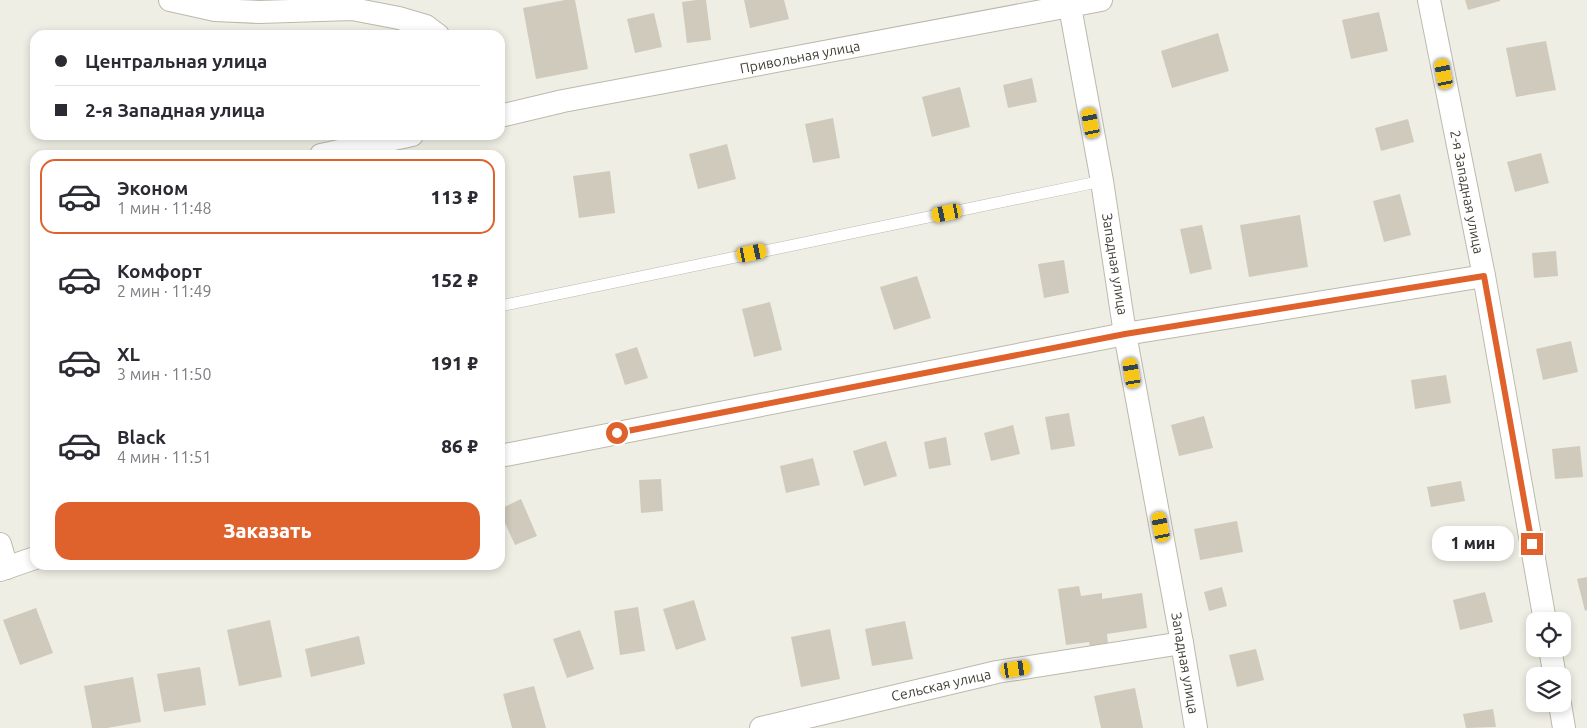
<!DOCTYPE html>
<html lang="ru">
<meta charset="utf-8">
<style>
:root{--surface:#fff;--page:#f2f2f3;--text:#2b2b33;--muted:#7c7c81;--line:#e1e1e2;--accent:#df612b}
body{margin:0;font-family:Ubuntu,sans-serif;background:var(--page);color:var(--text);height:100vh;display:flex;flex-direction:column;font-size:19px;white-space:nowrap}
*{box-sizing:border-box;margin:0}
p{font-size:16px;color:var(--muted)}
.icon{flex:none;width:28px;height:28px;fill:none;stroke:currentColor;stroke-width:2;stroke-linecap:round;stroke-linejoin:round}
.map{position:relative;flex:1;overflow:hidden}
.side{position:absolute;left:30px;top:150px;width:475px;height:420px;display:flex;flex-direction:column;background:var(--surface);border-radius:15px;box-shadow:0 2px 8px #0003}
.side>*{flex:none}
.banner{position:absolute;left:30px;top:30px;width:475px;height:110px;border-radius:15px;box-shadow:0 2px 8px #0003;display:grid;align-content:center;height:110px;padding:0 25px;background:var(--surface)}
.tools{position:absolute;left:1526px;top:612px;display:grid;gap:10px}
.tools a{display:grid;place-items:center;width:45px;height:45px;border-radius:10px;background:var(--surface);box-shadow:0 2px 8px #0003;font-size:25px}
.end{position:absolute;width:22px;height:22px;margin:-11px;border:6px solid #df612b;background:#fff;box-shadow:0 0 0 2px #fff}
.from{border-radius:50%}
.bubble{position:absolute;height:35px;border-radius:15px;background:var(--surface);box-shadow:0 2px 8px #0003;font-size:16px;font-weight:800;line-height:35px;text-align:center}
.car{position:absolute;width:15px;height:30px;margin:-15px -8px;border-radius:6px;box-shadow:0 0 4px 1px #0007;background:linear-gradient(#f5c518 24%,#345 0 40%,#f5c518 0 76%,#345 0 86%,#f5c518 0)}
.banner b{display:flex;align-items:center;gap:18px;height:48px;font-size:19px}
.banner b+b{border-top:1px solid var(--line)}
.banner i{width:12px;height:12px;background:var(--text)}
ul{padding:9px 0 0;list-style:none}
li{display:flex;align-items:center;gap:15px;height:75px;margin:0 10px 8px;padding:0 15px;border:2px solid transparent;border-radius:15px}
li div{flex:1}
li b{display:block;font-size:19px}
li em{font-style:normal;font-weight:800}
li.active{border-color:var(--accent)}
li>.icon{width:45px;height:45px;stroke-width:1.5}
.action{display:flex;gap:10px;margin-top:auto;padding:10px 25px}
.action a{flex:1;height:58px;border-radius:15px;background:var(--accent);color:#fff;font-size:20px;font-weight:800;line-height:58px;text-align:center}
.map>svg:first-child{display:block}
.building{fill:#cfcabb}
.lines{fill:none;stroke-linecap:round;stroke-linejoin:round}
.lane-casing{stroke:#bcb9ab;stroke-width:12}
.street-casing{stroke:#bcb9ab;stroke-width:24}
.lane{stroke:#fff;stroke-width:11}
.street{stroke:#fff;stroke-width:22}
.route{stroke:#df612b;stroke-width:6}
.labels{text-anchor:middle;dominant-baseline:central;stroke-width:4;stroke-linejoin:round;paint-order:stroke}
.street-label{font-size:14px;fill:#413e35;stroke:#fff}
</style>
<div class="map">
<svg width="1587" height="728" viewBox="0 0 1587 728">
<rect width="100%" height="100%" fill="#efeee4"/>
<g class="building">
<polygon points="565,0 575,0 588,69 536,79 523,8"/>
<polygon points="696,0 706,0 711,40 687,43 682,2"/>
<polygon points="744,0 784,0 789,19 750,28"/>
<polygon points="1465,0 1500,0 1500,1 1468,10"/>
<polygon points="1379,12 1388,51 1351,59 1342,20"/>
<polygon points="654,13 662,47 635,53 627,19"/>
<polygon points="1218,33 1229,71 1172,88 1161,51"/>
<polygon points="1546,41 1556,90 1516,97 1506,48"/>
<polygon points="1032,78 1037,102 1008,108 1003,85"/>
<polygon points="960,87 970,127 932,137 922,97"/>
<polygon points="833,118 840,158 813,163 805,124"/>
<polygon points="1408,119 1414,142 1381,151 1375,128"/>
<polygon points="727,144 736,179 698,189 689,154"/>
<polygon points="1541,153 1549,183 1515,192 1507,162"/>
<polygon points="610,171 615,213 579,218 573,176"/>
<polygon points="1400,194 1411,235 1384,242 1373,201"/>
<polygon points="1300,215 1308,267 1249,277 1240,225"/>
<polygon points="1202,225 1212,269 1190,274 1180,229"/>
<polygon points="1556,251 1558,276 1534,278 1532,253"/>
<polygon points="1064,260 1069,293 1044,298 1038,264"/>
<polygon points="917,276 931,318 894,330 880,287"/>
<polygon points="770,302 782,350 754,357 742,309"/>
<polygon points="1571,341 1578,372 1543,380 1536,349"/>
<polygon points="637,347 648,378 625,385 615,354"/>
<polygon points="1446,375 1451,403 1415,409 1411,380"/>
<polygon points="1069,413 1075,446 1051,450 1045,417"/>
<polygon points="1204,416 1213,448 1179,456 1171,425"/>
<polygon points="1013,425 1020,454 991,461 984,433"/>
<polygon points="946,437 951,465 929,469 924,442"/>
<polygon points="886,441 897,476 864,486 853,451"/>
<polygon points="1580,446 1583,477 1555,479 1552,449"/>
<polygon points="813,458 820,485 786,493 780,466"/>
<polygon points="661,479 663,511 641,513 639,480"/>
<polygon points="1461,481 1465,501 1431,507 1427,487"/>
<polygon points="521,499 537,536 515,545 500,512 500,509"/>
<polygon points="1237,521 1243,552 1200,560 1194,529"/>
<polygon points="1587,577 1587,610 1585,611 1577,579"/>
<polygon points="1079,586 1081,596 1102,593 1102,599 1142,593 1147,628 1107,634 1108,644 1090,647 1089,642 1066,645 1058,589"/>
<polygon points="1222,587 1227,606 1209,611 1204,592"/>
<polygon points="1485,592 1493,622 1460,630 1453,600"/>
<polygon points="694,600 706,640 676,650 663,609"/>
<polygon points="638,607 645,651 620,655 614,611"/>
<polygon points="36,608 53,653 20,665 3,620"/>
<polygon points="270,620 282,677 239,686 227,630"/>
<polygon points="905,621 913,659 872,666 865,629"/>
<polygon points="830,629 840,679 801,687 791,637"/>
<polygon points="580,630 594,669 567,678 553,639"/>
<polygon points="359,636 365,664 311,677 305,649"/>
<polygon points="1256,649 1264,680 1237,687 1229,655"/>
<polygon points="200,667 206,705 164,712 157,674"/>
<polygon points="133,677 141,722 107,728 92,728 84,686"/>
<polygon points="534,686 546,728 512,728 503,694"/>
<polygon points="1135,688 1143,728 1101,728 1094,696"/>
<polygon points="1493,709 1496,727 1466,728 1463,714"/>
</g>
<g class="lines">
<defs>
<polyline id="lane" points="500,306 1102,181"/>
<g id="street">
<polyline points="170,0 215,10 259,12 352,9 399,18 426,26 438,35"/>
<polyline points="1429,0 1484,276 1545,621"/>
<polyline points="1070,7 1102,181 1125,334 1182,643 1196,728"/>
<polyline points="500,116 563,101 1101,0"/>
<polyline points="321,155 412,135"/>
<polyline points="500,456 1125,334 1484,276"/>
<polyline points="0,544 7,568"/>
<polyline points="0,570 35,558"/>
<polyline points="1550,649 1555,676"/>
<polyline points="1560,704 1564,728"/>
<polyline points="761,728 997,672 1182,643"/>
</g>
</defs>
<use href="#lane" class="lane-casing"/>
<use href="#street" class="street-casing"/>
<use href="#lane" class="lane"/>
<use href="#street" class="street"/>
</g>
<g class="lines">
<polyline class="route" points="617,433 1125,334 1484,276 1532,544"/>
</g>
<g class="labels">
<g class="street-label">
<text transform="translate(800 57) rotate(-11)">Привольная улица</text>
<text transform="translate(1467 192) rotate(79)">2-я Западная улица</text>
<text transform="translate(1115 264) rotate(81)">Западная улица</text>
<text transform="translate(1185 663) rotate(80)">Западная улица</text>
<text transform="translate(941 685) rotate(-13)">Сельская улица</text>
</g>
</g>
</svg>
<div class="tools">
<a><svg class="icon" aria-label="locate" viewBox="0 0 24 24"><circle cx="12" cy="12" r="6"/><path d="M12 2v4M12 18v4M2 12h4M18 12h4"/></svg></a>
<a><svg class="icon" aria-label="layers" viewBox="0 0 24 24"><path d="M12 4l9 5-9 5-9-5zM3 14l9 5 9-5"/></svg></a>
</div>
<i class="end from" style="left:617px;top:433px"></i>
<i class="end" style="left:1532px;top:544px"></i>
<div class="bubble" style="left:1432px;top:526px;width:82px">1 мин</div>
<i class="car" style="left:1444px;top:74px;rotate:349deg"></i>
<i class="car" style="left:1091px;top:123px;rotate:349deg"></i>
<i class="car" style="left:947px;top:213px;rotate:258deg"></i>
<i class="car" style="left:752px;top:253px;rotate:78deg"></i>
<i class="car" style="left:1132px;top:373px;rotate:350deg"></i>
<i class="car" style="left:1161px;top:527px;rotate:349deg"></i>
<i class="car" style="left:1016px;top:669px;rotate:81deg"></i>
<div class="banner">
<b><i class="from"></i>Центральная улица</b>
<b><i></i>2-я Западная улица</b>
</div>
<section class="side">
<ul>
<li class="active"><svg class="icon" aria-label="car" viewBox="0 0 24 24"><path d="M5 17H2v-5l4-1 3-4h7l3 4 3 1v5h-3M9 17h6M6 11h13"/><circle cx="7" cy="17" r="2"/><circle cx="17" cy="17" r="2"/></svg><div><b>Эконом</b><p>1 мин · 11:48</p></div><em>113 ₽</em></li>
<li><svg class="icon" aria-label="car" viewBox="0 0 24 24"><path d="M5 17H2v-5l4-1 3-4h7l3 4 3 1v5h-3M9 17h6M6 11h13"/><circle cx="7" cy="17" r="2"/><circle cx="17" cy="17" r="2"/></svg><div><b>Комфорт</b><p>2 мин · 11:49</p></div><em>152 ₽</em></li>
<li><svg class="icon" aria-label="car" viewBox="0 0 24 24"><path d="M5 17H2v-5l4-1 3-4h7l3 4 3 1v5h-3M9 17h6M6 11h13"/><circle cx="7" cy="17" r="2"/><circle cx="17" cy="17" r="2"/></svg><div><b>XL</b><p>3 мин · 11:50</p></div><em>191 ₽</em></li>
<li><svg class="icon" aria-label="car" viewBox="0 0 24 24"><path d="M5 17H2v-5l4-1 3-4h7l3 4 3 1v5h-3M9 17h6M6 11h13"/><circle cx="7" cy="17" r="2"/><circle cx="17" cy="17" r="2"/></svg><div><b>Black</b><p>4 мин · 11:51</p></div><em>86 ₽</em></li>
</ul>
<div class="action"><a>Заказать</a></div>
</section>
</div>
